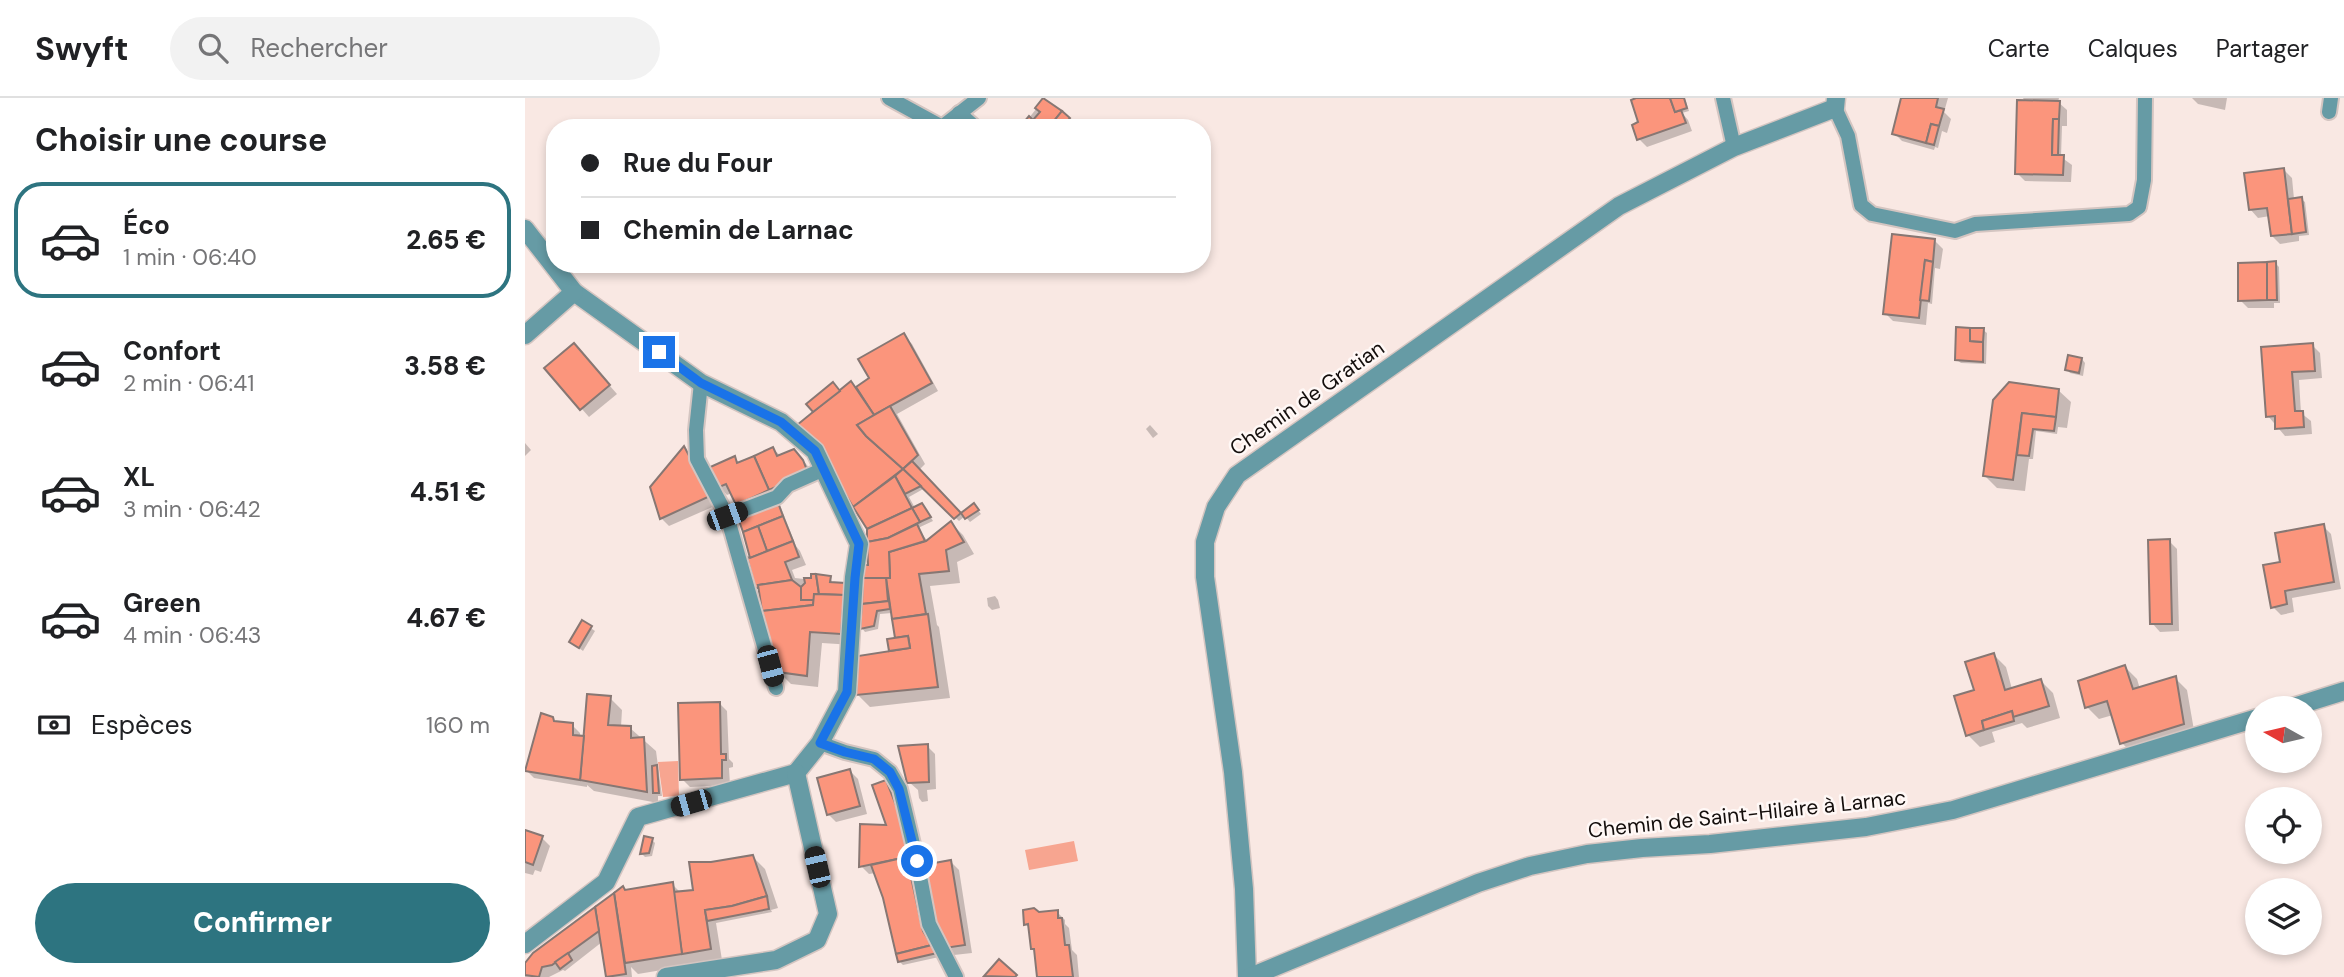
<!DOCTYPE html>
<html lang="fr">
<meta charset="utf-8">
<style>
:root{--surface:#fff;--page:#f2f2f2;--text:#202124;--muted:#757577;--line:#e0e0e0;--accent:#2d7480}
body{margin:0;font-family:"DM Sans",sans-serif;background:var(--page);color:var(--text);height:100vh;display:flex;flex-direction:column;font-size:26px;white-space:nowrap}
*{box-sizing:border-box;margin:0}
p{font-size:23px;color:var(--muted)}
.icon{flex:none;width:38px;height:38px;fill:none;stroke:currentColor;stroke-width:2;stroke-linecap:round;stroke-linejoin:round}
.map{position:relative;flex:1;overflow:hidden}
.side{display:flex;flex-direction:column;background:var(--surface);width:525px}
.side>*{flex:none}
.top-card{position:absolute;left:21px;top:21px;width:665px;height:154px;border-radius:28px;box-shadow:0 4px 10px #0003;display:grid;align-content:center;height:154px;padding:0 35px;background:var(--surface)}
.needle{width:46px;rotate:278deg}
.tools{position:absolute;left:1720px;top:598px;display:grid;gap:14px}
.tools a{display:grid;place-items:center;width:77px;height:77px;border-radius:50%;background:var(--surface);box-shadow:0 4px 10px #0003;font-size:35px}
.end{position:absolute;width:32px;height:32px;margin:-16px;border:9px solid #1a73e8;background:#fff;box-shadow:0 0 0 4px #fff}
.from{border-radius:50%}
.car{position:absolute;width:21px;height:42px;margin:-21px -10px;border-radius:9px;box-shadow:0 0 5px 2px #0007;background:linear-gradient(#222 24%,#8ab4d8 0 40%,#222 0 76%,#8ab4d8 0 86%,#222 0)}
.top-card b{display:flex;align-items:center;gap:24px;height:66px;font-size:26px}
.top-card b+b{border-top:2px solid var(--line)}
.top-card i{width:18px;height:18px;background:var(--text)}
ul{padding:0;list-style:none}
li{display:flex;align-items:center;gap:21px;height:116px;margin:0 14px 10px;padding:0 21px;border:4px solid transparent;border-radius:28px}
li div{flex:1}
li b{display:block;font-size:26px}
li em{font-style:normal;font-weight:800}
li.selected{border-color:var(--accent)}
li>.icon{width:63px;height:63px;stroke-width:1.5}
h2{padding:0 35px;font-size:32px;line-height:84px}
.pay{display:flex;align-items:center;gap:18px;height:77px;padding:0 35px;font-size:26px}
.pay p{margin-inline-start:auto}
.primary-button{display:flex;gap:14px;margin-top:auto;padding:14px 35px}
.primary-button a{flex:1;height:80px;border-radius:42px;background:var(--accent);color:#fff;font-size:28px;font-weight:800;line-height:80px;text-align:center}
header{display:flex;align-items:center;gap:42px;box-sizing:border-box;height:98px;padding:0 35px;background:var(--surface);border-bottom:2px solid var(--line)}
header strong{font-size:33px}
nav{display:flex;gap:38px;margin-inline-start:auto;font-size:24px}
.search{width:490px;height:63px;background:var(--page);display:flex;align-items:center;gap:18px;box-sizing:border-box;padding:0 24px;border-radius:38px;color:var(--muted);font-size:26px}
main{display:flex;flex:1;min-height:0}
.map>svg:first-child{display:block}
.water{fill:#f7a590}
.shadow{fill:#0003;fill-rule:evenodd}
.building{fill:#fb957c;stroke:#877773;stroke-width:2}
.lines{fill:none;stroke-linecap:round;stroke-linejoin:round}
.service-casing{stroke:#d4c5c1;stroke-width:18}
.minor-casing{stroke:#d4c5c1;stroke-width:21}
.service{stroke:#669ba5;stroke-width:14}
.minor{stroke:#669ba5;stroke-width:18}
.route{stroke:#1a73e8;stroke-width:9}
.labels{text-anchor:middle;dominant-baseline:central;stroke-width:5;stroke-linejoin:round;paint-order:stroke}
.street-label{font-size:21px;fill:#140e0c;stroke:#fff8f6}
</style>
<header>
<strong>Swyft</strong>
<div class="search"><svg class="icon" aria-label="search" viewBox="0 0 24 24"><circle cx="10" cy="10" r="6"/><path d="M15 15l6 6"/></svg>Rechercher</div>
<nav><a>Carte</a><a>Calques</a><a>Partager</a></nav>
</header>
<main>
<section class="side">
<h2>Choisir une course</h2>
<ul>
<li class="selected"><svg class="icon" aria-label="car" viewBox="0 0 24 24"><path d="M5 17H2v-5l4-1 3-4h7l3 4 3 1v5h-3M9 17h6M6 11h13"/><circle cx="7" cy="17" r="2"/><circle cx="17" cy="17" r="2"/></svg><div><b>Éco</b><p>1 min · 06:40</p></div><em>2.65 €</em></li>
<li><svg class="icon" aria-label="car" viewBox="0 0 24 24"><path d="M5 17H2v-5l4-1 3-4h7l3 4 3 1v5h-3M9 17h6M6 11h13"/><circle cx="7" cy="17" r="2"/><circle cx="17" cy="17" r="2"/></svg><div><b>Confort</b><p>2 min · 06:41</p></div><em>3.58 €</em></li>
<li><svg class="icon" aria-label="car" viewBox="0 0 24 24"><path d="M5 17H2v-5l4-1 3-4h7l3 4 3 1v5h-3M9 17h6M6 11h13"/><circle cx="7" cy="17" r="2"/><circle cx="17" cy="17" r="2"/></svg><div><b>XL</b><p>3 min · 06:42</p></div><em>4.51 €</em></li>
<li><svg class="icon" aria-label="car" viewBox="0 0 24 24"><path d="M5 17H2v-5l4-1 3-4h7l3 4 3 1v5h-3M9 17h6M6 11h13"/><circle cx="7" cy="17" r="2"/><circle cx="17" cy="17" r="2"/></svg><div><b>Green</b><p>4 min · 06:43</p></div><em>4.67 €</em></li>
</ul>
<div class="pay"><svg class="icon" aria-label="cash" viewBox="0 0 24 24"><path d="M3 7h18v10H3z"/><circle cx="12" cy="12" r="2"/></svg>Espèces<p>160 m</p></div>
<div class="primary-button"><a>Confirmer</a></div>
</section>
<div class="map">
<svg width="1819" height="879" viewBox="0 0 1819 879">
<rect width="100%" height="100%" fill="#f9e8e3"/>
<g class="water">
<polygon points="153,663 154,698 138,699 133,664"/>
<polygon points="549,743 553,763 504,772 500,752"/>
</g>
<g class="shadow">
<polygon points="1113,0 1160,0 1164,13 1157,15 1163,22 1167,33 1122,49 1114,41 1115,26"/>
<polygon points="1378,0 1423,0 1419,14 1426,21 1422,35 1417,33 1413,50 1410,49 1409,52 1377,43 1369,35"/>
<polygon points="1498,0 1534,0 1533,4 1542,12 1542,28 1537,28 1536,59 1547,67 1546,84 1500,83 1492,75 1500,4"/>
<polygon points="1667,0 1702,0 1700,12 1673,6"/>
<polygon points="519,1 547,24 543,30 496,30"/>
<polygon points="1759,72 1767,80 1769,101 1776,101 1780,104 1784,137 1774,138 1774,143 1755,146 1747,138 1745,118 1733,120 1725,111"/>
<polygon points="1410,143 1418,151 1415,171 1410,170 1407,206 1403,205 1401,227 1368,223 1360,215"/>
<polygon points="1750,165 1754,169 1755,205 1749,205 1749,210 1723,210 1715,202"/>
<polygon points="1458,232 1462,235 1461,266 1436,265 1432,262"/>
<path d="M379,238l8,8 26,47 -41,23 28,50 -6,6 42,45 13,-10 7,9 -11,8 -5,-6 -6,5 -34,-33 -16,9 6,11 8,-3 10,16 -15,7 10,14 23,-19 12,12 11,19 -17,8 3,21 -30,3 7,39 2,2 11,71 -80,9 -12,-12 35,-42 -3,-3 7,-13 -5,-24 -12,1 -2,15 -13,3 -3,-4 3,-50 5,-11 -1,-39 -48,-80 19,-55 11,-10 5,5 15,-9zM374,478v3l-28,1z"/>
<polygon points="1787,247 1795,255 1797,280 1774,282 1776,315 1786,323 1787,336 1760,338 1743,318 1738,251"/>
<polygon points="57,256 92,296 64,319 22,271"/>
<polygon points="1557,261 1560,265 1558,278 1545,275 1542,271"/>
<polygon points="1533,292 1546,304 1542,330 1533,329 1532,336 1511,333 1508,361 1504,361 1500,393 1472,390 1460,378 1469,303"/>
<polygon points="625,327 633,336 628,340 621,331"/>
<polygon points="0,345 6,352 0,358"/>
<polygon points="159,351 166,358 192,407 144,428 136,420"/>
<polygon points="248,351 256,358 277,361 286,372 290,383 240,405 252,404 255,407 271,448 275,453 281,467 267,472 270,480 288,482 305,479 308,486 319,486 328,547 297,545 293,589 266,586 254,574 236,493 232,489 227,461 214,418 222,415 213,405 207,395 202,397 194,389 210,360 215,366"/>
<polygon points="1798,428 1806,436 1816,491 1767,500 1769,514 1756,517 1748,509 1757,466"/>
<polygon points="1644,443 1652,451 1654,533 1635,534 1627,525"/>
<polygon points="470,498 473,502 475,510 467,512 463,508 462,500"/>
<polygon points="57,524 70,533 58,553 46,544"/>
<polygon points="1469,557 1481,569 1487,591 1516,583 1528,595 1535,620 1502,630 1497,625 1467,634 1470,644 1455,649 1443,637 1451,593"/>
<polygon points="1600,569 1612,581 1615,591 1650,580 1662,592 1670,638 1609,657 1597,645 1588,617 1574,621 1562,609"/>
<polygon points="85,600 97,612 96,629 105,630 131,653 137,698 133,698 133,705 69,693 62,687 62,689 9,680 1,672 27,620 33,626 47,627 55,635 55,639 60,640"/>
<polygon points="194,605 202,613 204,661 208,665 208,669 204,670 205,687 165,689 157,681"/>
<polygon points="402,648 410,656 411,691 402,692 403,703 397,704 394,700 393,692 384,684"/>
<polygon points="325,673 333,681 342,716 311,724 303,716"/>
<polygon points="360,684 368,692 392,763 383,769 393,788 414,859 378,867 375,864 360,799 351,775 344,776 336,768 363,729"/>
<polygon points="0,734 17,740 25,748 16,774 10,772 8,777 0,775"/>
<polygon points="127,742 130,745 127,758 120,759 116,755"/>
<polygon points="228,759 240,771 253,810 246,812 247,814 191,825 197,862 113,876 106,869 107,879 84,879 77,844 40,873 38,872 24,879 0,879 0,868 89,798 92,801 102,794 147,786 156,795 170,794 186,766"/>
<polygon points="426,764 434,772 447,855 429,857 421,849"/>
<polygon points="532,814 540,822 540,826 544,830 547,852 552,857 554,879 514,879 511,854 508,850 506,831 501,826 513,816"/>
</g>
<g class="building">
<polygon points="518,0 537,13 529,23 536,30 494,30 504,18 508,22 515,14 510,10"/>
<polygon points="1111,0 1145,0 1150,14 1156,12 1161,25 1112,42 1107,27 1113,24 1106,2"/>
<polygon points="1145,0 1159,0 1162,10 1150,14"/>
<polygon points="1376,0 1413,0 1411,9 1419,11 1414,28 1406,26 1401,45 1367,36"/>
<polygon points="1492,2 1535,3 1534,21 1528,21 1527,57 1539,57 1538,77 1490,76"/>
<polygon points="537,13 545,20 536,30 529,23"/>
<polygon points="1528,21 1534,21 1533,57 1527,57"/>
<polygon points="1406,26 1414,28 1409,47 1401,45"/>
<polygon points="1759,70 1767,136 1746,138 1742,110 1724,112 1719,75"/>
<polygon points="1777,99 1781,134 1767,136 1763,101"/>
<polygon points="1367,136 1410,141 1408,164 1400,162 1394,220 1358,216"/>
<polygon points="1400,162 1408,164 1404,203 1395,202"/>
<polygon points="1751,163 1752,202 1742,202 1742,164"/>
<polygon points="1742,164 1742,202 1713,203 1713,165"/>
<polygon points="1431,229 1445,230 1445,243 1458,244 1458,264 1430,262"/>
<polygon points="1445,230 1459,230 1458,244 1445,243"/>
<polygon points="379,235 407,285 349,317 331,289 344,280 333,261"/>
<polygon points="49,245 85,287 55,312 19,270"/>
<polygon points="1788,245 1790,273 1767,274 1770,313 1778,313 1779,329 1750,331 1750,318 1741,319 1736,249"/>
<polygon points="1543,257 1557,260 1554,275 1540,272"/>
<polygon points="326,283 349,317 332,327 341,338 378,371 328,409 294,351 272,327"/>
<polygon points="308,284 315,293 288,314 281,306"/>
<polygon points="1484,284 1534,291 1531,319 1497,315 1488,382 1458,378 1468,302"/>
<polygon points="365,308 393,357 378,371 341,338 332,327"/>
<polygon points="1497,315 1531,319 1529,333 1508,331 1504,358 1492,357"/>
<polygon points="159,348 185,398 135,421 125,389"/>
<polygon points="248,349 252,358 269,351 278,362 283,375 244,392 229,358"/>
<polygon points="210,358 212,365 229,358 244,392 211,407 201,386 192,390 183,370"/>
<polygon points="387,363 436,415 429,421 378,371"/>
<polygon points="378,371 396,388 380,396 370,378"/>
<polygon points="370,378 387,410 342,431 328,409"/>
<polygon points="252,402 258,418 218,434 212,417"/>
<polygon points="397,405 406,419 395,424 387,410"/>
<polygon points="449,405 454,412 440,421 436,415"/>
<polygon points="387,410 395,424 363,440 342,444 342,431"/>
<polygon points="258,418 268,443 242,453 233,428"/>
<polygon points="426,423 439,444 421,452 424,473 394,476 401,516 367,521 361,480 365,480 364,454 401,443"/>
<polygon points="392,426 400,443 364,454 365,480 338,480 339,467 343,467 342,444 363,440"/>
<polygon points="1799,426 1809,484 1760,493 1762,506 1746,510 1738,467 1755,464 1750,435"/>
<polygon points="233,428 242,453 225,460 218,434"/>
<polygon points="1645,441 1647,526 1625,526 1623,442"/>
<polygon points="268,443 274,459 260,464 267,482 233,487 234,490 230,490 222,459 225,460"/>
<polygon points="286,476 291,476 294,496 289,496 289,502 276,502 276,489 280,485 279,480 286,480"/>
<polygon points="291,476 306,478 305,484 320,485 319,497 294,496"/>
<polygon points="338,480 361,480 363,503 337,506"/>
<polygon points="267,482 276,489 276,502 289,502 288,507 237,513 233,487"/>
<polygon points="289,496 319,497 316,536 285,534 282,578 253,574 237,513 288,507"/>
<polygon points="364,503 365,511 352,513 349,528 335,531 337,506"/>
<polygon points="403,516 413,589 331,597 333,558 385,550 383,538 370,540 367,521"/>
<polygon points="57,522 67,528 54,550 44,544"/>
<polygon points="383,538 385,550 364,553 362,541"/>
<polygon points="1469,555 1480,592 1516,581 1524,608 1488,619 1487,613 1457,623 1459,632 1441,638 1429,598 1449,592 1440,564"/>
<polygon points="1600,567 1608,591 1651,578 1659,626 1595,646 1582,603 1560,610 1553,583"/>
<polygon points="62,596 86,598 83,627 106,628 106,640 119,639 122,694 55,682"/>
<polygon points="195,604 196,656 201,656 201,662 197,662 197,680 155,682 153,605"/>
<polygon points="1487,613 1489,623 1459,632 1457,623"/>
<polygon points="16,615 28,619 29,623 48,625 48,637 59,638 55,682 0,673"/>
<polygon points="403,646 404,684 382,685 373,648"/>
<polygon points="132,667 134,695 128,695 127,668"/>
<polygon points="325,671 335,708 302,717 292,680"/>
<polygon points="361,682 374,715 385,755 377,760 334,769 335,726 361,727 347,687"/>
<polygon points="0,732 18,738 8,767 0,764"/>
<polygon points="119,738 128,740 124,755 115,756"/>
<polygon points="228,757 242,798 207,808 180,812 186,851 157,856 148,794 168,792 164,764 186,764"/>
<polygon points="377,760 386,779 398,833 407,847 371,856 358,800 346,767"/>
<polygon points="426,762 440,847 420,850 408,823 398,767"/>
<polygon points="148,784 157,856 100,865 89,795 98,788 100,792"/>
<polygon points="89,795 101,876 81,879 70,809"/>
<polygon points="242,798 244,811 182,823 180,812 207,808"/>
<polygon points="70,809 74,833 27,867 17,869 14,879 0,877 0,865 8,855"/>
<polygon points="509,810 514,814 533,812 533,820 537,820 540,847 544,847 548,879 512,879 509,851 506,851 503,826 499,827 498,812"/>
<polygon points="407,847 412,855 373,864 371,856"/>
<polygon points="43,855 47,862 35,871 30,864"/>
<polygon points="474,861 492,877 490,879 459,878"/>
</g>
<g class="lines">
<defs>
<g id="service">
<polyline points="364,0 417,29 454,0"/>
<polyline points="1198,0 1209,49"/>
<polyline points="1310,10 1323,38 1336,107 1347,116 1430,133 1450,126 1604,116 1614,109 1619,82 1620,0"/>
<polyline points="1804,14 1806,0"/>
<polyline points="434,15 451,30"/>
<polyline points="176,285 171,332 172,361 202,418 251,590"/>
<polyline points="202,418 252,399 263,387 299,371"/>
<polyline points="295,645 320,654 349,661 365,674 375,691 392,763 404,826 431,879"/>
</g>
<g id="minor">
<polyline points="0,131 49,194 176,285 256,324 290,353 334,446 329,479 322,594 295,645 271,675"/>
<polyline points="0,237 49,194"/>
<polyline points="1762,611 1819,593"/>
<polyline points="0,846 81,784 113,719 271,675"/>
<polyline points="141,879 251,862 292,842 303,816 271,675"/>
<polyline points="722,879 719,791 708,674 680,479 680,444 691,409 712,377 1094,108 1209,49 1310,10 1311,0"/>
<polyline points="725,879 953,785 1005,768 1062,756 1117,750 1185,746 1341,729 1428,712 1732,620"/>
</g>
</defs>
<use href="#service" class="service-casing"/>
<use href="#minor" class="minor-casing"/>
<use href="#service" class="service"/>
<use href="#minor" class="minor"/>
</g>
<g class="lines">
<polyline class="route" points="134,254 176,285 256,324 290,353 334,446 330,480 322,594 295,645 320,654 349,661 365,674 374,691 392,763"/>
</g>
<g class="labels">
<g class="street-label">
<text transform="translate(782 300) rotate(-35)">Chemin de Gratian</text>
<text transform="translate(1222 716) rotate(-6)">Chemin de Saint-Hilaire à Larnac</text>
</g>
</g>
</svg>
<div class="tools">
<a><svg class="needle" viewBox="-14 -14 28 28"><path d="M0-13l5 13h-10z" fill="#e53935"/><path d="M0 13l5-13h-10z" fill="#757577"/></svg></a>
<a><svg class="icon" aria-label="locate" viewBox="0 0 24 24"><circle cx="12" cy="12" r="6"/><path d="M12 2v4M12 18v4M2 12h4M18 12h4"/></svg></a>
<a><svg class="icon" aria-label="layers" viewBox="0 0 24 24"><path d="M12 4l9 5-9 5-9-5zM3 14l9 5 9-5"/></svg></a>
</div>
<i class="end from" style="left:392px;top:763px"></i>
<i class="end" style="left:134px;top:254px"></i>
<i class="car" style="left:202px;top:418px;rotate:70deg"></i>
<i class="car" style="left:245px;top:568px;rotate:165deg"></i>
<i class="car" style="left:166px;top:705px;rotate:254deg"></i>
<i class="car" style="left:292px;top:769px;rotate:347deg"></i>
<div class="top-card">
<b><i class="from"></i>Rue du Four</b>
<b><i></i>Chemin de Larnac</b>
</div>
</div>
</main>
